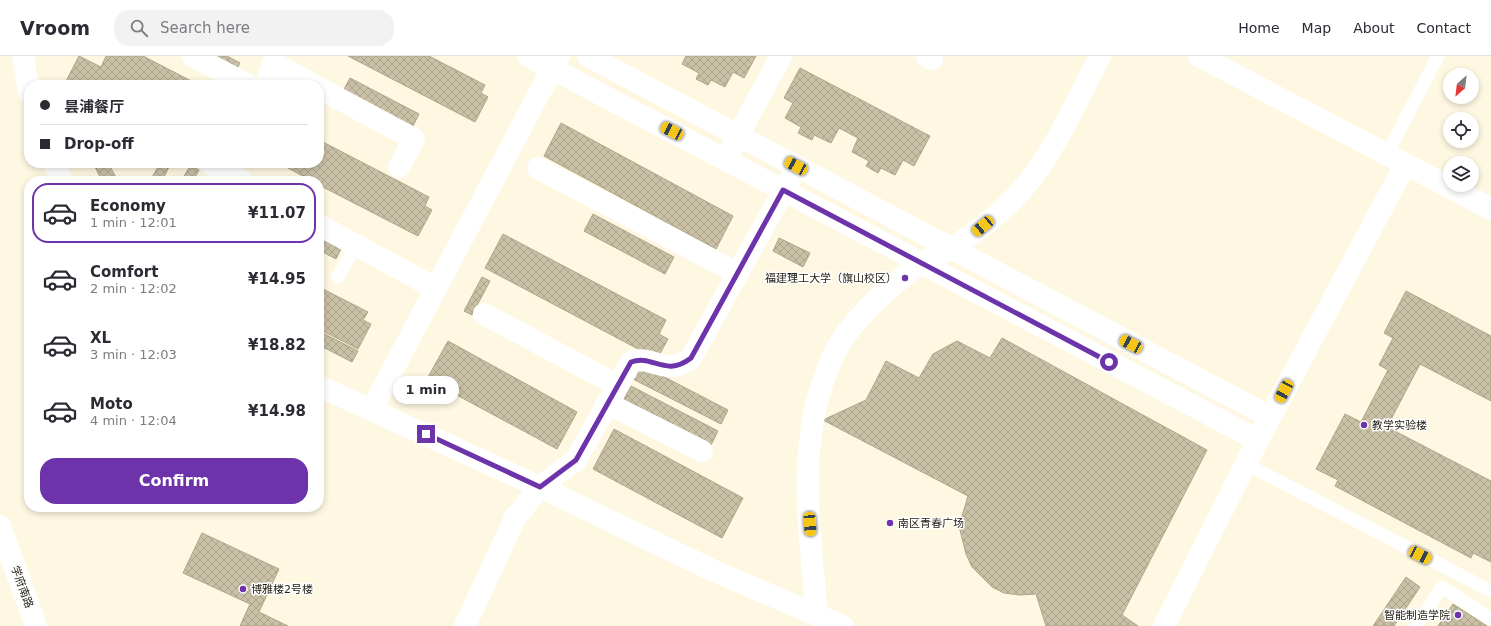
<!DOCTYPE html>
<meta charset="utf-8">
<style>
:root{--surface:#fff;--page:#f2f2f3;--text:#2b2b33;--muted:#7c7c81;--line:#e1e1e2;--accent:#6c33aa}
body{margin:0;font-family:"DejaVu Sans","Noto Sans SC",sans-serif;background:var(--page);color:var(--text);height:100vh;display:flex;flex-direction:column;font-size:15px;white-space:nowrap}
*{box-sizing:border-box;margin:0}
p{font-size:13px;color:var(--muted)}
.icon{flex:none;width:22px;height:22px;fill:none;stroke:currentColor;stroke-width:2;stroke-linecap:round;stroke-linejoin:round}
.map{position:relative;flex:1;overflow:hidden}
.panel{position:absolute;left:24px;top:120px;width:300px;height:336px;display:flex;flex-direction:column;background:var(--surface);border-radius:16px;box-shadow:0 2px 6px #0003}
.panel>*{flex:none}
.banner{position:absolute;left:24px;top:24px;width:300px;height:88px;border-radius:16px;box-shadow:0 2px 6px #0003;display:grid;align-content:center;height:88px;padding:0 16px;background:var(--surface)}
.needle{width:26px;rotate:208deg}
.controls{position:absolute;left:1443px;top:12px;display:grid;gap:8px}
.controls a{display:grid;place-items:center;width:36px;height:36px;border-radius:50%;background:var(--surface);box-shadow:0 2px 6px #0003;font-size:20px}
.end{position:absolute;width:18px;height:18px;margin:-9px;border:5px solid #6c33aa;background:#fff;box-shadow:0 0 0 2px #fff}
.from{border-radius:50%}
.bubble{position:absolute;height:28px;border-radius:14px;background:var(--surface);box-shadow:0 2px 6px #0003;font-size:13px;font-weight:800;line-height:28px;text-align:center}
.car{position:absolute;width:12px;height:24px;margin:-12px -6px;border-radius:5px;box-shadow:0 0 3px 1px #0007;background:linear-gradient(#f5c518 24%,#345 0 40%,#f5c518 0 76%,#345 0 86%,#f5c518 0)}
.banner b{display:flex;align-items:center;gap:14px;height:38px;font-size:15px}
.banner b+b{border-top:1px solid var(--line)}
.banner i{width:10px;height:10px;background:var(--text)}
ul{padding:7px 0 0;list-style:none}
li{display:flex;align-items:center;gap:12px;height:60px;margin:0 8px 6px;padding:0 8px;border:2px solid transparent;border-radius:16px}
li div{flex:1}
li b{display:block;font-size:15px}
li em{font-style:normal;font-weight:800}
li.current{border-color:var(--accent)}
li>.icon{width:36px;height:36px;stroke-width:1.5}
.action{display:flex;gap:8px;margin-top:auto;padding:8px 16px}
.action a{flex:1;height:46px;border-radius:16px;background:var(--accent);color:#fff;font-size:16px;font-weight:800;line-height:46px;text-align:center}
header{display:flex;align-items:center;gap:24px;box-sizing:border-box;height:56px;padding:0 20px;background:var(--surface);border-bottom:1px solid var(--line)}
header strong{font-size:19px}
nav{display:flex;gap:22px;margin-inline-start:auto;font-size:14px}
.search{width:280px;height:36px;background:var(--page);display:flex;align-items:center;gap:10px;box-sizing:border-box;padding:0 14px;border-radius:16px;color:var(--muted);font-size:15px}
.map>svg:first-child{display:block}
.building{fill:url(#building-cross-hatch);stroke:#aea58b}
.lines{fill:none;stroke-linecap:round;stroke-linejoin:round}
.lane{stroke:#fff;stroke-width:13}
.street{stroke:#fff;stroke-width:22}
.secondary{stroke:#fff;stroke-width:22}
.route{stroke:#6c33aa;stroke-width:5}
.poi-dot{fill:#6c33aa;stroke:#fff;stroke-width:1.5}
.labels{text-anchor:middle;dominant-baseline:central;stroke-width:3;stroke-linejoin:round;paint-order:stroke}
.poi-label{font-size:11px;fill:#252218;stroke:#fff;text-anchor:start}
.street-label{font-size:11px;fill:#252218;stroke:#fff}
</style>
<header>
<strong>Vroom</strong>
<div class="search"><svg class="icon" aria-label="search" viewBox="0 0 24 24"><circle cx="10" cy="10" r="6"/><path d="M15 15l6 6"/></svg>Search here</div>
<nav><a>Home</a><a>Map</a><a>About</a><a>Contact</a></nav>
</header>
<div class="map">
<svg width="1491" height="570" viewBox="0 0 1491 570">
<defs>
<pattern id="building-cross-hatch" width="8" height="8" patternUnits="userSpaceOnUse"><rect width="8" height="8" fill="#c9c0a6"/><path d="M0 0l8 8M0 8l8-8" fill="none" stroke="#aca58e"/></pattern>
</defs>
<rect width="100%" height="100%" fill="#fef7e1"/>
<g class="building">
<polygon points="79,0 101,11 106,0 143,0 199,29 128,29 121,25 119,29 64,29"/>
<polygon points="200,0 227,0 240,7 234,18"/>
<polygon points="348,0 429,0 485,29 481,37 488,41 475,66"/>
<polygon points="686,0 756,0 744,22 733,16 725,31 711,24 708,29 696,23 699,17 682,8"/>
<polygon points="800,12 930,80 914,110 903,104 895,119 881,112 878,117 866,110 869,105 852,96 858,82 839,72 831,87 814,79 812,84 798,77 801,71 785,62 793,47 784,42"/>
<polygon points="350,22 419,58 412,72 343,35"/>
<polygon points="561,67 733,160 716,193 544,100"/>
<polygon points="319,84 429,141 425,150 432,154 418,180 319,129 319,125 312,125 288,112 291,107 319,107"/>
<polygon points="93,107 108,107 118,125 102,125"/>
<polygon points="160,107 171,107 162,125 150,125"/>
<polygon points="190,110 199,114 193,125 181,125"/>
<polygon points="593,158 674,201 665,218 584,175"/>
<polygon points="503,178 666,264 659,278 668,283 657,303 485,212"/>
<polygon points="319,182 341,193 336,203 319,194"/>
<polygon points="779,182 810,197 803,211 773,195"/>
<polygon points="482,221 490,225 472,259 464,255"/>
<polygon points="319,231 368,256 363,264 371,268 358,293 319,273"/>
<polygon points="1406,235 1491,280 1491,345 1420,308 1387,371 1491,425 1491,506 1473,497 1471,502 1335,430 1338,424 1316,413 1345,358 1361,366 1388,314 1379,309 1393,282 1384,277"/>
<polygon points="319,275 358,295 352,306 319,289"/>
<polygon points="1002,282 1207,394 1122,559 1138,570 1046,570 1036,538 1020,539 1004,537 992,531 972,511 966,498 960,474 962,460 968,440 823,364 866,344 886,305 919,322 933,298 957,285 990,302"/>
<polygon points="448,285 577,356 557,393 427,323"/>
<polygon points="649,313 728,354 721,368 633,323 638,314"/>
<polygon points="631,330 718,375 711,389 624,343"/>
<polygon points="614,373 743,442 722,482 593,413"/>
<polygon points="202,477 279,513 259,556 288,570 240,570 250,548 183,517"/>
<polygon points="1406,521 1420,531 1394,570 1373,570"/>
<polygon points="1453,548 1487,570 1438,570"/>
</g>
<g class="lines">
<g class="lane">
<polyline points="1387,98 1438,0"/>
<polyline points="338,221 356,189"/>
<polyline points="1246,408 1491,535"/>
<polyline points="1416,570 1442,531 1491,563"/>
</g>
<g class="street">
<polyline points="23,0 29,36"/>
<polyline points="193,0 248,29"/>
<polyline points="528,0 1258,384"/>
<polyline points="588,0 1270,361"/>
<polyline points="927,0 932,3"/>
<polyline points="1199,0 1491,153"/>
<polyline points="273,7 314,29"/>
<polyline points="266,29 275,0"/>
<polyline points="319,32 414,83 399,111"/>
<polyline points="731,93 781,0"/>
<polyline points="54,107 62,125"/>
<polyline points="210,107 242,125"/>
<polyline points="538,112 737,217"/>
<polyline points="319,169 435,232"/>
<polyline points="484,258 617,329"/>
<polyline points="319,330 540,431 714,515 843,570"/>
<polyline points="607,347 702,395"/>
<polyline points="372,353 559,0"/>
<path d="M817,559c-7,-81 -21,-167 10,-244 4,-11 9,-22 15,-31 19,-28 44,-50 71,-71 12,-9 26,-14 38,-21 28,-17 54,-38 75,-63 29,-34 53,-89 74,-129"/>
<path d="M465,570l50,-108 25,-31 36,-27 55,-98c22,-8 34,16 60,-4l99,-179"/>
<polyline points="1164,570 1258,384 1405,109"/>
</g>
<polyline class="secondary" points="0,470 36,570"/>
</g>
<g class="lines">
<path class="route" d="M426,378l114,53 36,-27 55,-98c22,-8 34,16 60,-4l92,-168 326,172"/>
</g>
<g class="poi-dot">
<circle cx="905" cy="222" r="4"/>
<circle cx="1364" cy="369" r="4"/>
<circle cx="890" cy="467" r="4"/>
<circle cx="243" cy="533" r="4"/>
<circle cx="1458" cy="559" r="4"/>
</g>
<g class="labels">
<g class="poi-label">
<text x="897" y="222" text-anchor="end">福建理工大学（旗山校区）</text>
<text x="1372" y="369">教学实验楼</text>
<text x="898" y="467">南区青春广场</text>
<text x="251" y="533">博雅楼2号楼</text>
<text x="1450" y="559" text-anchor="end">智能制造学院</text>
</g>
<g class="street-label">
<text transform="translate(22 531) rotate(70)">学府南路</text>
</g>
</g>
</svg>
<div class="controls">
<a><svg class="needle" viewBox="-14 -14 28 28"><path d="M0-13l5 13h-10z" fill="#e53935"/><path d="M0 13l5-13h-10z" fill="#7c7c81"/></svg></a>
<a><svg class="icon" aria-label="locate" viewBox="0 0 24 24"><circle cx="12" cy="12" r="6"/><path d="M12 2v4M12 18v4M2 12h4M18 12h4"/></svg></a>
<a><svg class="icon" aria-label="layers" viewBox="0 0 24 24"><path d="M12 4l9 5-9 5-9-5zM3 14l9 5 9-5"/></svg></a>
</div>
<i class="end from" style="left:1109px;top:306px"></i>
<i class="end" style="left:426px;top:378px"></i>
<div class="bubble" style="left:393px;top:320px;width:66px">1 min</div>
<i class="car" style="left:672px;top:75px;rotate:297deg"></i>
<i class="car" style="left:796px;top:110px;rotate:298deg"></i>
<i class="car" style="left:983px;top:170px;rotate:230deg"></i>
<i class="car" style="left:1131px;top:288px;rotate:298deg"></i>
<i class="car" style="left:1284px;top:335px;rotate:208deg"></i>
<i class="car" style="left:810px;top:468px;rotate:176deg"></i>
<i class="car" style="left:1420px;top:499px;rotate:117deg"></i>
<div class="banner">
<b><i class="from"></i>昙浦餐厅</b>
<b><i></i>Drop-off</b>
</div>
<section class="panel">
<ul>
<li class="current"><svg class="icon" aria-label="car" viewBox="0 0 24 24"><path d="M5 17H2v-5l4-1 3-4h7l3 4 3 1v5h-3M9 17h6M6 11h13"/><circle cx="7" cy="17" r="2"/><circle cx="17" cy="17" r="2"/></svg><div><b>Economy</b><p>1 min · 12:01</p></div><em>¥11.07</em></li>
<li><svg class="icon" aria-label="car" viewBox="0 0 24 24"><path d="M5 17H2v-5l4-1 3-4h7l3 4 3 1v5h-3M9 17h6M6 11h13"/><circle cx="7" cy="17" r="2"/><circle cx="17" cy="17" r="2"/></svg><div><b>Comfort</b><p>2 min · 12:02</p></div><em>¥14.95</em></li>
<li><svg class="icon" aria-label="car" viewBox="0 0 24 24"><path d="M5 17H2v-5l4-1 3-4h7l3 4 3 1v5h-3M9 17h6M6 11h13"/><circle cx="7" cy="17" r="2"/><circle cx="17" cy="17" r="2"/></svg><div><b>XL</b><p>3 min · 12:03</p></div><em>¥18.82</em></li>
<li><svg class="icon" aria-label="car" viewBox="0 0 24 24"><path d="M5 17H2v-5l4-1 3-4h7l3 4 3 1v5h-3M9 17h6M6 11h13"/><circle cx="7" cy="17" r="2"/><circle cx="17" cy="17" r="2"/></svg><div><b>Moto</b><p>4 min · 12:04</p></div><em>¥14.98</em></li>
</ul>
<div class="action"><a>Confirm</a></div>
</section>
</div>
